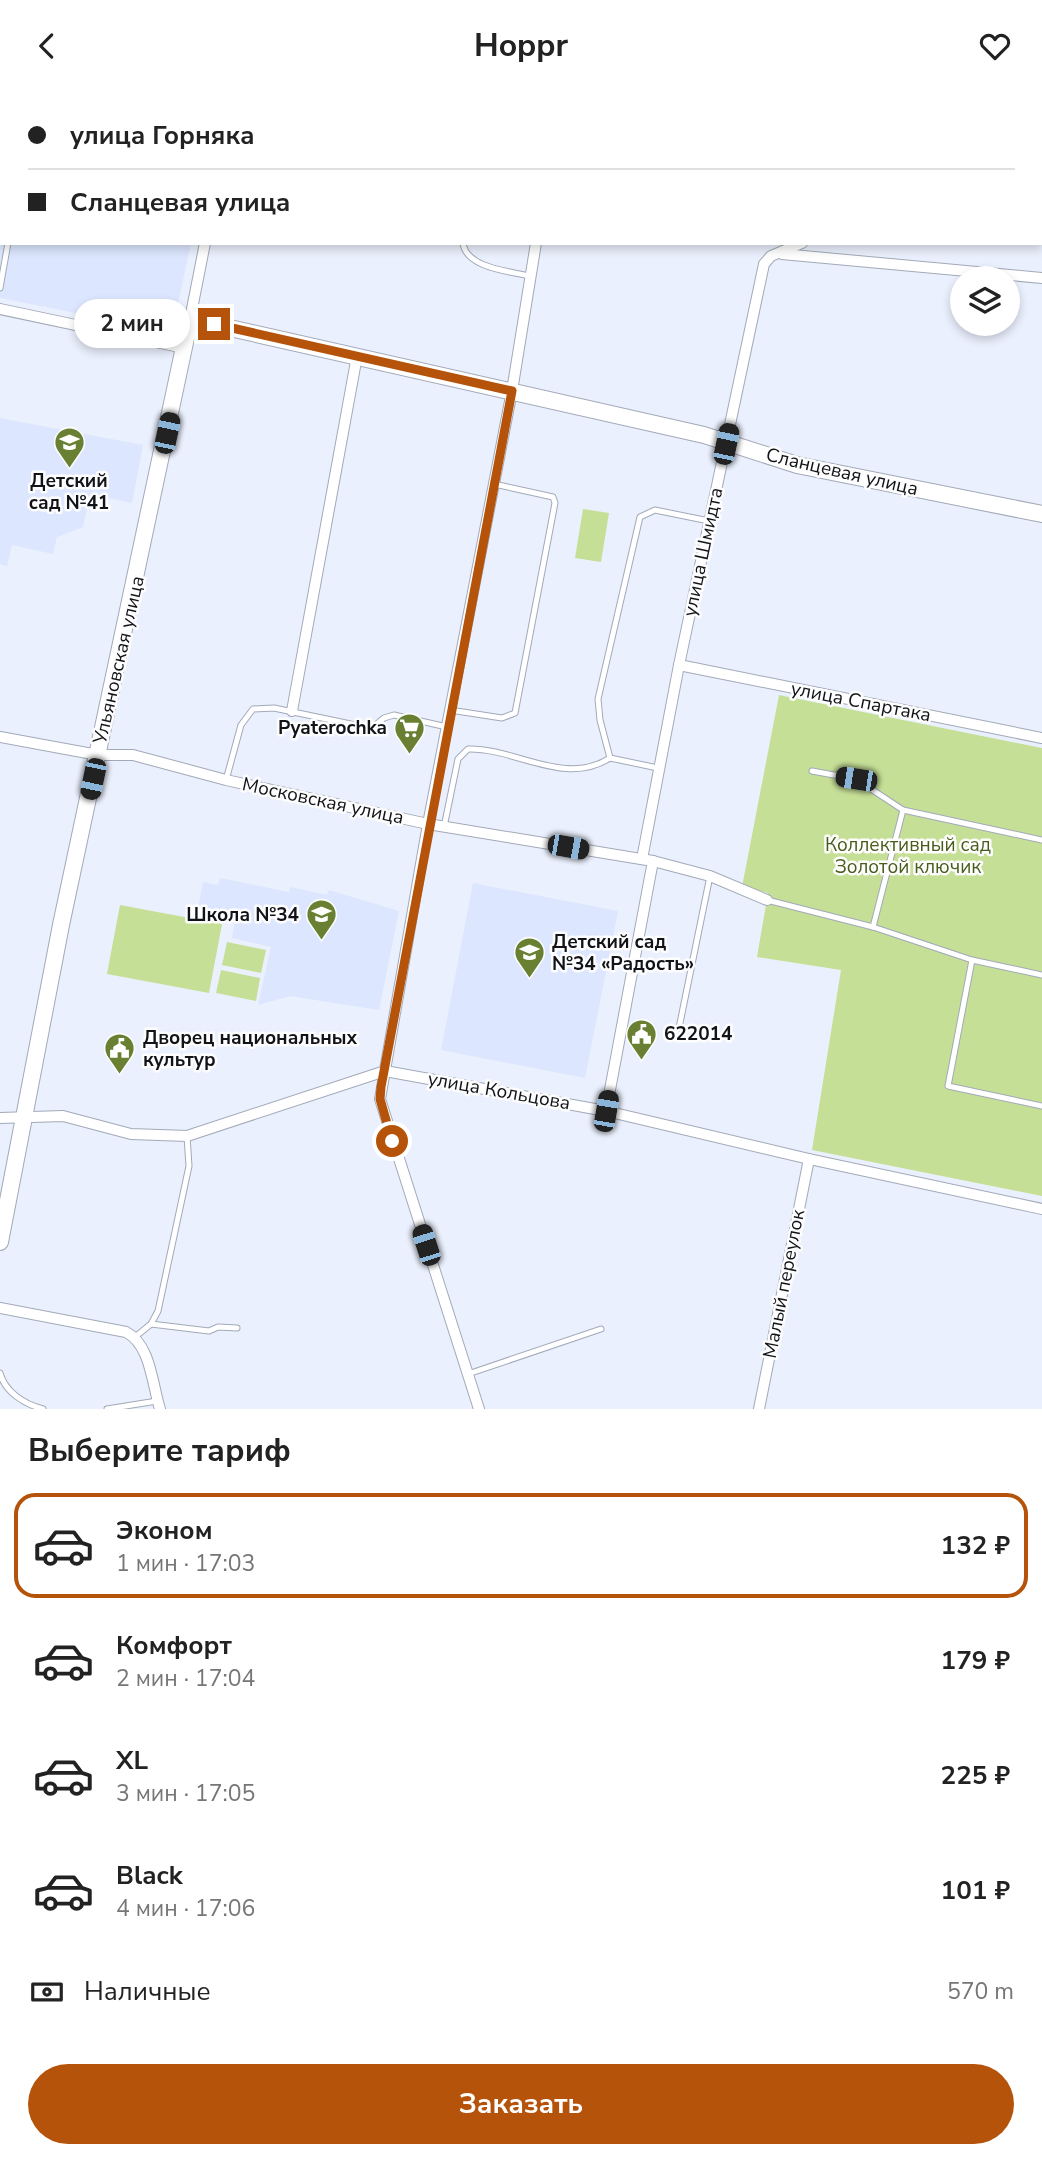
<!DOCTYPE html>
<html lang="ru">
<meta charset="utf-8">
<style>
:root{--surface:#fff;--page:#f2f2f2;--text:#222;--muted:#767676;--line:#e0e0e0;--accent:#b45309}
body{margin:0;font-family:"Nunito Sans",sans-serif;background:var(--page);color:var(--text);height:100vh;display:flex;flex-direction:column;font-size:26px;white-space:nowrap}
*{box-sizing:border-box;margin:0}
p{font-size:23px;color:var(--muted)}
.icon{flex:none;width:38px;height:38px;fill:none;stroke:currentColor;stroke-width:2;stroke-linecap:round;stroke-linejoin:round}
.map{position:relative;height:1318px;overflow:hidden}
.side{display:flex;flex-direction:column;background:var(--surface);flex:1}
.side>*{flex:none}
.guide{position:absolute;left:0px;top:0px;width:1043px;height:154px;box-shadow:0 4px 10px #0003;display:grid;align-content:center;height:154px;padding:0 28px;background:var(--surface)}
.controls{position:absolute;left:950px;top:175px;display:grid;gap:14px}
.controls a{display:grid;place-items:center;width:70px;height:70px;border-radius:50%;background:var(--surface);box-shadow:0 4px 10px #0003;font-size:35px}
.end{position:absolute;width:32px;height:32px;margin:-16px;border:9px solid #b45309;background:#fff;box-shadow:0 0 0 4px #fff}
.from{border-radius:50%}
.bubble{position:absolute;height:49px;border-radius:24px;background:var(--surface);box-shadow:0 4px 10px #0003;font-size:23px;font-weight:700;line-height:49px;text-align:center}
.car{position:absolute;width:21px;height:42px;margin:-21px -10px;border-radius:9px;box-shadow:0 0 5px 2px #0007;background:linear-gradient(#222 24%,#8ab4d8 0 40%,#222 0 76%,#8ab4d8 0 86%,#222 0)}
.guide b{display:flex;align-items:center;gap:24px;height:66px;font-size:26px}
.guide b+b{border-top:2px solid var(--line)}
.guide i{width:18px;height:18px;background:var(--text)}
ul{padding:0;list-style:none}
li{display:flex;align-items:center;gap:21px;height:105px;margin:0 14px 10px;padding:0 14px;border:4px solid transparent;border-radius:21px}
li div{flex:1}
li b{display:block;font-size:26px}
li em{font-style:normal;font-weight:700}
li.active{border-color:var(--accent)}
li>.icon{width:63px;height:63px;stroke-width:1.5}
h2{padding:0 28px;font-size:32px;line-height:84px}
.pay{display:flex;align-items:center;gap:18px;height:77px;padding:0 28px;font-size:26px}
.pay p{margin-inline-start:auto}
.action{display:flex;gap:14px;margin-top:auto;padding:14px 28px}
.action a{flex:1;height:80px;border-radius:42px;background:var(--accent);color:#fff;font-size:28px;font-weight:700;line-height:80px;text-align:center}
header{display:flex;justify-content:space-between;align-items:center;height:91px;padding:0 28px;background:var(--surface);font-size:32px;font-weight:700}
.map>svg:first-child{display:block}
.built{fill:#dce6fe}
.green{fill:#c6df96}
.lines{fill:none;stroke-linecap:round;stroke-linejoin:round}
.lane-casing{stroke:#a2a9b8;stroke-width:7}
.street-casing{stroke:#a2a9b8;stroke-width:12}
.secondary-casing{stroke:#a2a9b8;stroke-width:18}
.lane{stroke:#fff;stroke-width:5}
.street{stroke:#fff;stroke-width:10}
.secondary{stroke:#fff;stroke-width:16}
.route{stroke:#b45309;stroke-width:9}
.labels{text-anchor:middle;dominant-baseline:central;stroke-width:5;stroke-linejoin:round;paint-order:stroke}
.street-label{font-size:19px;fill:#111318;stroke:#fdfdfd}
.poi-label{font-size:19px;font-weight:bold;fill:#111318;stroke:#fdfdfd;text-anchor:start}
.park-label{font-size:19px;fill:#4a5c1b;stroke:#fdfdfd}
</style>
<header><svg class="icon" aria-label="back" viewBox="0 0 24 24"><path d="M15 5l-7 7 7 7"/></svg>Hoppr<svg class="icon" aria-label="heart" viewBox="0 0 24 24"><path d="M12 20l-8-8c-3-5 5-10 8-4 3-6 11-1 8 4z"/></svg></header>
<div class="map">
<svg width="1042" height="1318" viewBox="0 0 1042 1318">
<rect width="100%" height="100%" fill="#eaf0fd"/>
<g class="built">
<polygon points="673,0 910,0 910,2 672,2"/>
<polygon points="0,99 2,152 191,152 172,241 0,207"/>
<polygon points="0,327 143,354 132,412 90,403 83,436 57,446 53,463 12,454 7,475 0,473"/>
<polygon points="220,787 289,801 290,796 327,804 329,799 399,820 379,919 290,905 258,914 271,856 232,847 236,826 198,817 203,791 218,794"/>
<polygon points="473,792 618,820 585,987 441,959"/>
</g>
<g class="green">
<polygon points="583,418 609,422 601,471 575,467"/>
<polygon points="779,604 1042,657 1042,1105 812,1059 841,879 757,866 768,802 742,796"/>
<polygon points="120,814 222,833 209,902 107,883"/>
<polygon points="227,851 266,859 261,882 222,874"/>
<polygon points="221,879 260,887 256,910 216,902"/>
</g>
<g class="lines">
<defs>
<g id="lane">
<polyline points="371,0 379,2"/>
<polyline points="326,2 327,0"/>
<polyline points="492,2 493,0"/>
<path d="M463,152c3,25 46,28 66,33"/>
<polyline points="0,197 8,152"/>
<polyline points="450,619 502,627 515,622 555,412 553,406 494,393"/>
<polyline points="610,667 600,629 598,608 640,426 655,419 709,430"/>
<polyline points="812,680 856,688 903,719 1042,749"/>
<polyline points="226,689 241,634 253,618 274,617 365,636 372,637 384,627 394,624 447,636"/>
<path d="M444,736l14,-68 10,-10c49,-1 96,38 142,9l48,10"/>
<polyline points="767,809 873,836 972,869 1042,884"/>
<polyline points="873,836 903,719"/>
<polyline points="972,869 948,995 1042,1015"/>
<polyline points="679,937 710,785"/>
<polyline points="151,1233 209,1240 218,1236 237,1237"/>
<polyline points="135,1246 151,1233 158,1220 189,1075 187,1045"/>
<path d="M0,1282c5,19 24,31 43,36"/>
<polyline points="468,1283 601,1238"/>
<polyline points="107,1318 157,1310"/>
</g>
<g id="street">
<polyline points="238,2 239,0"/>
<polyline points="571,2 572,0"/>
<polyline points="968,2 970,0"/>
<polyline points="782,163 1042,187"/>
<polyline points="0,218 184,257"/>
<polyline points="190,228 205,152"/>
<polyline points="679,574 1042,647"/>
<polyline points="292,620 357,265"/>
<polyline points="0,646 98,664 133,664 226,689 428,733 653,770 710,785 767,809"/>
<polyline points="642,768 679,574 764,173 771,165 802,152"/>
<polyline points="606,1020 653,770"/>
<polyline points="0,1027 63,1025 131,1043 187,1045 385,980 606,1020 809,1068 1042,1118"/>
<path d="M0,1217l126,24c25,13 26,52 34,77"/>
<polyline points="479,1318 380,1008 428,733 512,300 536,152"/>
<polyline points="759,1318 809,1068"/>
</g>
<polyline id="secondary" points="0,1151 61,834 190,228 704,344 797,374 1042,423"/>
</defs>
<use href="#lane" class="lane-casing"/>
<use href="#street" class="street-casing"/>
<use href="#secondary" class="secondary-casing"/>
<use href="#lane" class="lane"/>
<use href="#street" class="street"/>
<use href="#secondary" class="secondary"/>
</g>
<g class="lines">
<polyline class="route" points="214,233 512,300 381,996 380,1008 392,1050"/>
</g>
<defs>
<symbol id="school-pin" viewBox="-11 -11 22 30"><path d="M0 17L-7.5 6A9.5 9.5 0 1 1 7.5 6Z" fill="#698032" stroke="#fdfdfd"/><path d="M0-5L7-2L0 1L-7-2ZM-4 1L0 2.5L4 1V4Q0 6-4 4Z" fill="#fff"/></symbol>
<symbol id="supermarket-pin" viewBox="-11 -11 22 30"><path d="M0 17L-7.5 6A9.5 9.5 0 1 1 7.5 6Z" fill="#698032" stroke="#fdfdfd"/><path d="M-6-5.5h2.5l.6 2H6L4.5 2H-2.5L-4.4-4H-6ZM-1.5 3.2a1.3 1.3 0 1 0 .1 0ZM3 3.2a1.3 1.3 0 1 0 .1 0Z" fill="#fff"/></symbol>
<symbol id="civic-pin" viewBox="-11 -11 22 30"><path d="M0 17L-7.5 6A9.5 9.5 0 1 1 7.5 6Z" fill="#698032" stroke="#fdfdfd"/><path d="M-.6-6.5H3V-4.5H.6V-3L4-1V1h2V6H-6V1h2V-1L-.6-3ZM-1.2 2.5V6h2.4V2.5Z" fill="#fff"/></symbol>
</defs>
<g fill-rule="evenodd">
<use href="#school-pin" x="52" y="334" width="35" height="47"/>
<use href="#supermarket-pin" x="392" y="620" width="35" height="47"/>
<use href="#school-pin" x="304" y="806" width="35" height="47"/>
<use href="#school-pin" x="512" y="844" width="35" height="47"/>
<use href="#civic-pin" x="624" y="926" width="35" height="47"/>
<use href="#civic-pin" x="102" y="940" width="35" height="47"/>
</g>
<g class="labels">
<g class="street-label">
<text transform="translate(842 381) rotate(13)">Сланцевая улица</text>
<text transform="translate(703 461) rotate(-78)">улица Шмидта</text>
<text transform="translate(119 569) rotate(-77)">Ульяновская улица</text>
<text transform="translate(861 611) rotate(11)">улица Спартака</text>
<text transform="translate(323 710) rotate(12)">Московская улица</text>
<text transform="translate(499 1000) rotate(10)">улица Кольцова</text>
<text transform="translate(784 1193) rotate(-79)">Малый переулок</text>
</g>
<g class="poi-label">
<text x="69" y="390" text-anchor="middle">Детский<tspan x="69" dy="22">сад №41</tspan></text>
<text x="387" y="637" text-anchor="end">Pyaterochka</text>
<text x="299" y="824" text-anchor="end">Школа №34</text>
<text x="552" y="851">Детский сад<tspan x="552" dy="22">№34 «Радость»</tspan></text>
<text x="664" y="943">622014</text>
<text x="143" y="947">Дворец национальных<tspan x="143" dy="22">культур</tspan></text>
</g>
<g class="park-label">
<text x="908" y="754">Коллективный сад<tspan x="908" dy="22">Золотой ключик</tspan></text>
</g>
</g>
</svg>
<div class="controls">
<a><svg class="icon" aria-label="layers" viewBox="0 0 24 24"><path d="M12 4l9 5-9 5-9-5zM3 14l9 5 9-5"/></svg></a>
</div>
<i class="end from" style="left:392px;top:1050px"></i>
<i class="end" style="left:214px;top:233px"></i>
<div class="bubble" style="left:74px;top:208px;width:116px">2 мин</div>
<i class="car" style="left:167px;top:342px;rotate:12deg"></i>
<i class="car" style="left:726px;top:353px;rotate:12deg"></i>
<i class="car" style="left:93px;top:688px;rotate:192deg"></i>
<i class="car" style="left:856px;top:688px;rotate:279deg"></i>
<i class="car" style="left:568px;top:756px;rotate:100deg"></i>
<i class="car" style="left:606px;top:1020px;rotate:10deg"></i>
<i class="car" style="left:426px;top:1154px;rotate:342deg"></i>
<div class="guide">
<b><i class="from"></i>улица Горняка</b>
<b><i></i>Сланцевая улица</b>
</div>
</div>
<section class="side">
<h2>Выберите тариф</h2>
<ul>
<li class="active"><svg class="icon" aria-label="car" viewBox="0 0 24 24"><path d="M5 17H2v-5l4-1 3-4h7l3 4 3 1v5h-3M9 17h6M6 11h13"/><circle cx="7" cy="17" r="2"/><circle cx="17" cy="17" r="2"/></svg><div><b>Эконом</b><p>1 мин · 17:03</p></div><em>132 ₽</em></li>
<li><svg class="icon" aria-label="car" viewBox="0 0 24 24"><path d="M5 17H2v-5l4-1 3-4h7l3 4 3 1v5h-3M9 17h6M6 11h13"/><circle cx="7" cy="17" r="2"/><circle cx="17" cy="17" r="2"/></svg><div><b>Комфорт</b><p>2 мин · 17:04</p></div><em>179 ₽</em></li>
<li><svg class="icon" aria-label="car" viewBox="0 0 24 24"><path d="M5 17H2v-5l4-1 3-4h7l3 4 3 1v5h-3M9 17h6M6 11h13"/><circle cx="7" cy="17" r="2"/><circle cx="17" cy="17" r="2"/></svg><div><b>XL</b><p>3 мин · 17:05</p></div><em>225 ₽</em></li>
<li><svg class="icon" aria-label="car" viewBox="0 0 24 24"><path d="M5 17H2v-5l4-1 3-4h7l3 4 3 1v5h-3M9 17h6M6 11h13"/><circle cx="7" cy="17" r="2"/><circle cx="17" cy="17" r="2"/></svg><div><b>Black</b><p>4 мин · 17:06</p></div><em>101 ₽</em></li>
</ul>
<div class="pay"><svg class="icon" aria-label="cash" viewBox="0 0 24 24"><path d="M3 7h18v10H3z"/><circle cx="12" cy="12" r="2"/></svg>Наличные<p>570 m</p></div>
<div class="action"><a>Заказать</a></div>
</section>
